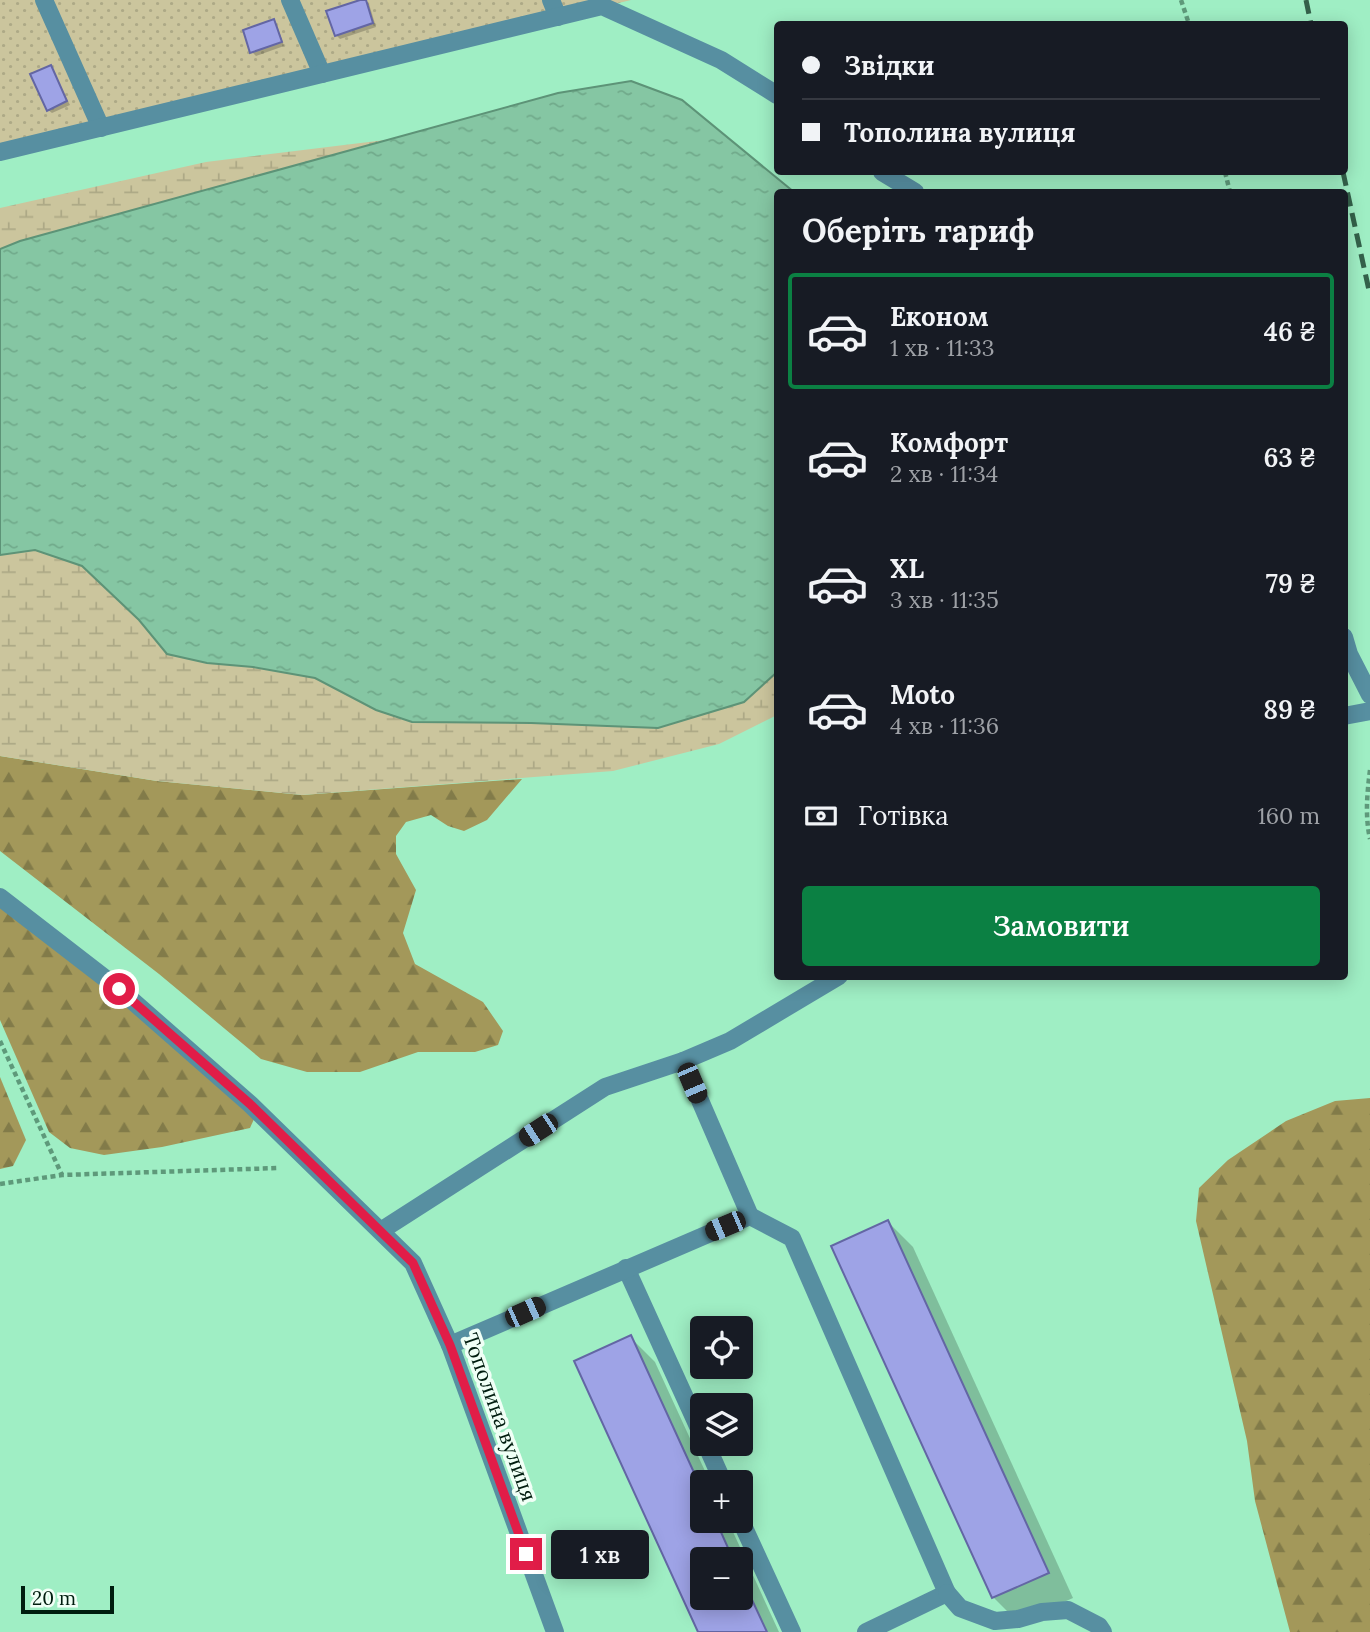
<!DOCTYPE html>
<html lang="uk">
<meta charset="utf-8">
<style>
:root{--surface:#171b24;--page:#242831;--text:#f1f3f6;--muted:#9ea1a6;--line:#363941;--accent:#0b8043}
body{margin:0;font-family:Lora,serif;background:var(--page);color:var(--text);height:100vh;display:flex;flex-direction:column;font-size:26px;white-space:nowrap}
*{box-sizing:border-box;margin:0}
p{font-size:23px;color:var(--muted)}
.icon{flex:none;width:38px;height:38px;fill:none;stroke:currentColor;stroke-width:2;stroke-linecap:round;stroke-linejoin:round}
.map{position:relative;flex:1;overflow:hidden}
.sheet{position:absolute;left:774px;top:189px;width:574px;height:791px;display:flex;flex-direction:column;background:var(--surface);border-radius:7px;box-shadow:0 4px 18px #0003}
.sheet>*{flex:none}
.hud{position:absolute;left:774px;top:21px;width:574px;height:154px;border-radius:7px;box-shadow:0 4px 18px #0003;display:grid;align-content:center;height:154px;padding:0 28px;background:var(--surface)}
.buttons{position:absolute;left:690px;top:1316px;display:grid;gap:14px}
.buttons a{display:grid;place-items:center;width:63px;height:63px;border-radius:7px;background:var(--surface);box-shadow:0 4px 18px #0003;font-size:35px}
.scale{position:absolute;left:21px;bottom:18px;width:93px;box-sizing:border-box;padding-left:7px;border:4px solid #001d0f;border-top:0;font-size:19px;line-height:24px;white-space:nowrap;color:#001d0f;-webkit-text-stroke:5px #f0fff6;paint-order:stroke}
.end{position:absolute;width:32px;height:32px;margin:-16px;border:9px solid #e11d48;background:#fff;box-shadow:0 0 0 4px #fff}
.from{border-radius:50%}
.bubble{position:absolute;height:49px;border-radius:7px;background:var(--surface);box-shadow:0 4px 18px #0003;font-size:23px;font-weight:600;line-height:49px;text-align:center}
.car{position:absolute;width:21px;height:42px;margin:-21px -10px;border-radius:9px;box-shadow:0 0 5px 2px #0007;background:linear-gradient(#222 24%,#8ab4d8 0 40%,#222 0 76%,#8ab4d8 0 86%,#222 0)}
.hud b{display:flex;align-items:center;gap:24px;height:66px;font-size:26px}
.hud b+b{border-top:2px solid var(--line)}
.hud i{width:18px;height:18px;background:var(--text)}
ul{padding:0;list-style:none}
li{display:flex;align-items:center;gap:21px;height:116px;margin:0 14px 10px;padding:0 14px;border:4px solid transparent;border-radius:7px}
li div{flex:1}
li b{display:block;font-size:26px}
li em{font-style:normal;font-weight:600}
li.on{border-color:var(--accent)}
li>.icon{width:63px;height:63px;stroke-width:1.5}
h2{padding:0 28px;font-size:32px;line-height:84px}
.pay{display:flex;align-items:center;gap:18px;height:77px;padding:0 28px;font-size:26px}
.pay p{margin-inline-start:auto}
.cta{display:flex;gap:14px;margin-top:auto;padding:14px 28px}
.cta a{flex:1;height:80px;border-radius:7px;background:var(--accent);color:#fff;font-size:28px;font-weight:600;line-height:80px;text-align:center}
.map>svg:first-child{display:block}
.forest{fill:url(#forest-firs)}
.wetland{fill:url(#wetland-marsh)}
.garden{fill:url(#garden-dots)}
.water{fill:url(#water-ripples);stroke:#5d9377;stroke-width:2}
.shadow{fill:#0003;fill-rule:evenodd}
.building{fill:#9ea3e6;stroke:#6366a4;stroke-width:2}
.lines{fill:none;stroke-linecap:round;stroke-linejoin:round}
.path{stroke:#5e997a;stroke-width:4.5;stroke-dasharray:5 3.5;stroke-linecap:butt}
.service{stroke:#578fa1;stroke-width:18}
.minor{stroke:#578fa1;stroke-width:18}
.rail{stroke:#34614a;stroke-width:5;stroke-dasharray:14 7;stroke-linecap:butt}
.route{stroke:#e11d48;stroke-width:9}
.labels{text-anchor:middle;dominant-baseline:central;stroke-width:7;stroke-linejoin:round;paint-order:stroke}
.street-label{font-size:21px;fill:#001d0f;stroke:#f0fff6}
</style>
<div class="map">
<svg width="1370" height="1632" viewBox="0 0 1370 1632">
<defs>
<pattern id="forest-firs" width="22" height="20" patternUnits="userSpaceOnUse" patternTransform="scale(1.75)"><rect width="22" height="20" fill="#a3985a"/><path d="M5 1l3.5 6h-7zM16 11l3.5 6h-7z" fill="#827b49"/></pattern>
<pattern id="wetland-marsh" width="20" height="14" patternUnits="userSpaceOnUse" patternTransform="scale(1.75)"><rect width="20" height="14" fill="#cbc59d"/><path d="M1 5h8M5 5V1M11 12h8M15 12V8" fill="none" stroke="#ada986"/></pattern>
<pattern id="garden-dots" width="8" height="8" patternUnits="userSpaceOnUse" patternTransform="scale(1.75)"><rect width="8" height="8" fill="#cbc59d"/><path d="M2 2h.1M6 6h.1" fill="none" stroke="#ada986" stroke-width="1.8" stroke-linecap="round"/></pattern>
<pattern id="water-ripples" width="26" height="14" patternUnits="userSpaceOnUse" patternTransform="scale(1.75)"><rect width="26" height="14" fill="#85c6a3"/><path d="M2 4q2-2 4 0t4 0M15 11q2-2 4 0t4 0" fill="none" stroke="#71aa8b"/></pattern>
</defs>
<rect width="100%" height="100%" fill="#9feec4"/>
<g class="forest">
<polygon points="0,756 157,781 302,795 522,779 487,820 464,831 448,826 431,815 406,822 396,836 396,854 416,890 403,933 415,964 483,1002 503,1031 498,1045 475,1052 418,1052 360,1072 307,1072 261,1059 159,974 0,851"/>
<polygon points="0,889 254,1119 250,1128 162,1147 104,1155 70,1148 49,1132 0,1020"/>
<polygon points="0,1077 26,1140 13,1166 0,1169"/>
<polygon points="1370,1098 1370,1632 1290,1632 1255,1501 1247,1441 1196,1221 1199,1188 1228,1160 1286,1121 1335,1101"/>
</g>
<g class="wetland">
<polygon points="385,140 20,241 0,249 0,208 206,162"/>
<polygon points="35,550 82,566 139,620 167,654 207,663 253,667 315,678 376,710 412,722 531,723 658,728 744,702 777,672 777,715 719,744 613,771 302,795 157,781 0,756 0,555"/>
</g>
<polygon class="garden" points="0,0 631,0 0,152"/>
<polygon class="water" points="631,81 682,100 794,192 777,192 777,672 744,702 658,728 531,723 412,722 376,710 315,678 253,667 207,663 167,654 139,620 82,566 35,550 0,555 0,249 20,241 558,93"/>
<g class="shadow">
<polygon points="365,0 369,4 376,27 340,39 336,35"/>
<polygon points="274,21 277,25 284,46 256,56 252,52"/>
<polygon points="50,67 70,105 52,113 48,110"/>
<polygon points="888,1222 913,1247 1073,1598 1018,1622 993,1597"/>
<path d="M630,1337l25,25 55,120h-8v39h26l51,111h-79zM702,1559h38v39h-38z"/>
</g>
<g class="building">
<polygon points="360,0 366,0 373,23 335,36 326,11"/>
<polygon points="274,19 282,42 250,53 243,30"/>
<polygon points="51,65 67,101 47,111 30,74"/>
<polygon points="888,1220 1049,1573 992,1598 831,1246"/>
<polygon points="631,1335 702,1490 702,1521 716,1521 733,1559 702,1559 702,1598 740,1598 740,1574 767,1632 698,1632 574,1361"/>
</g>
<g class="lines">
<g class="path">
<polyline points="1181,0 1189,24"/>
<polyline points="1225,172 1230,192"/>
<path d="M1370,770c-3,24 -5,46 0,69"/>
<polyline points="0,1041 62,1175"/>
<polyline points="0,1184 62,1175 279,1168"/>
</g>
<g class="service">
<polyline points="44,0 101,128"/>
<polyline points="290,0 322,74"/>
<polyline points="551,0 558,17"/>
<polyline points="0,152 602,6 721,60 777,95"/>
<polyline points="882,172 915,192"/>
<polyline points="1344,637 1349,654 1370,695"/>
<polyline points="683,1061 750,1216"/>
<polyline points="626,1268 702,1435"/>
<polyline points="450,1345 750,1216 792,1238 947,1593 866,1632"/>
<polyline points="706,1444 723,1482"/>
<polyline points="740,1519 792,1632"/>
<polyline points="947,1593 960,1608 995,1621 1018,1619 1042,1612 1068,1610 1099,1626 1103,1632"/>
</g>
<g class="minor">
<polyline points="1344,716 1370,711"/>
<polyline points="0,897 119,989 250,1104 413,1263 450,1345 555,1632"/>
<polyline points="382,1230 605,1087 683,1061 730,1041 839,976"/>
</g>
<g class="rail">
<polyline points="1306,0 1311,24"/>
<polyline points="1343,172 1370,295"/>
</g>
</g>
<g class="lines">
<polyline class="route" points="119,989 250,1104 413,1263 450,1345 526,1554"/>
</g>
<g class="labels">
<g class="street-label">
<text transform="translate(500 1417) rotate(70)">Тополина вулиця</text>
</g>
</g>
</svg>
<div class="buttons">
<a><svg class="icon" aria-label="locate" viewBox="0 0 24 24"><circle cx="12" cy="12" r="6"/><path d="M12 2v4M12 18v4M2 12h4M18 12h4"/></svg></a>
<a><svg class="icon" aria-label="layers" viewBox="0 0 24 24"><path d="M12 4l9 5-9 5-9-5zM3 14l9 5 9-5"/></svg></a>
<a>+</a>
<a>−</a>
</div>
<div class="scale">20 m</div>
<i class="end from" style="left:119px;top:989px"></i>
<i class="end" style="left:526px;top:1554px"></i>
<div class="bubble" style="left:551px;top:1530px;width:98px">1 хв</div>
<i class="car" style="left:692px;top:1083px;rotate:157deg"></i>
<i class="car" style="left:538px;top:1130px;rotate:237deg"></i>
<i class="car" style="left:725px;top:1226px;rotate:247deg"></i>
<i class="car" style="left:525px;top:1312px;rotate:66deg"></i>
<div class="hud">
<b><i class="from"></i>Звідки</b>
<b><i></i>Тополина вулиця</b>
</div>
<section class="sheet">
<h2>Оберіть тариф</h2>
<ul>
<li class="on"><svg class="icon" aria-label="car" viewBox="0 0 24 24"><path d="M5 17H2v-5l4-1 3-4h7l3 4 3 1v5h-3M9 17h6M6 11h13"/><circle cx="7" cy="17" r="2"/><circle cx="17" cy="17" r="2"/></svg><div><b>Економ</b><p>1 хв · 11:33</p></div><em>46 ₴</em></li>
<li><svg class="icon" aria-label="car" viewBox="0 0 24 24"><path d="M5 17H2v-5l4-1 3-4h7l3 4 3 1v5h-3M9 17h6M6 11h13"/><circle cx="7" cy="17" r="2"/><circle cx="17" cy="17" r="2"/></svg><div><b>Комфорт</b><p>2 хв · 11:34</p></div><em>63 ₴</em></li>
<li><svg class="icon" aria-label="car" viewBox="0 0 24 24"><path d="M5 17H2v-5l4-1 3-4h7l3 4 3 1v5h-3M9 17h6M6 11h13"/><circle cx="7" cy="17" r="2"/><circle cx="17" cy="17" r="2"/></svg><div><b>XL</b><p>3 хв · 11:35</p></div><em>79 ₴</em></li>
<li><svg class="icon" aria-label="car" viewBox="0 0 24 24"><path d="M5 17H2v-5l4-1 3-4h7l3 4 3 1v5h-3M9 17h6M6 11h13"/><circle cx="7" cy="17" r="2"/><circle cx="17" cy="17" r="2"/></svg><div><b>Moto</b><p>4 хв · 11:36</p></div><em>89 ₴</em></li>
</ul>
<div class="pay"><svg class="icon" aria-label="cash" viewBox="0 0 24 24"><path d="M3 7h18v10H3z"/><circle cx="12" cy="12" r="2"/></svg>Готівка<p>160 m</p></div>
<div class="cta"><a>Замовити</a></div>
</section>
</div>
